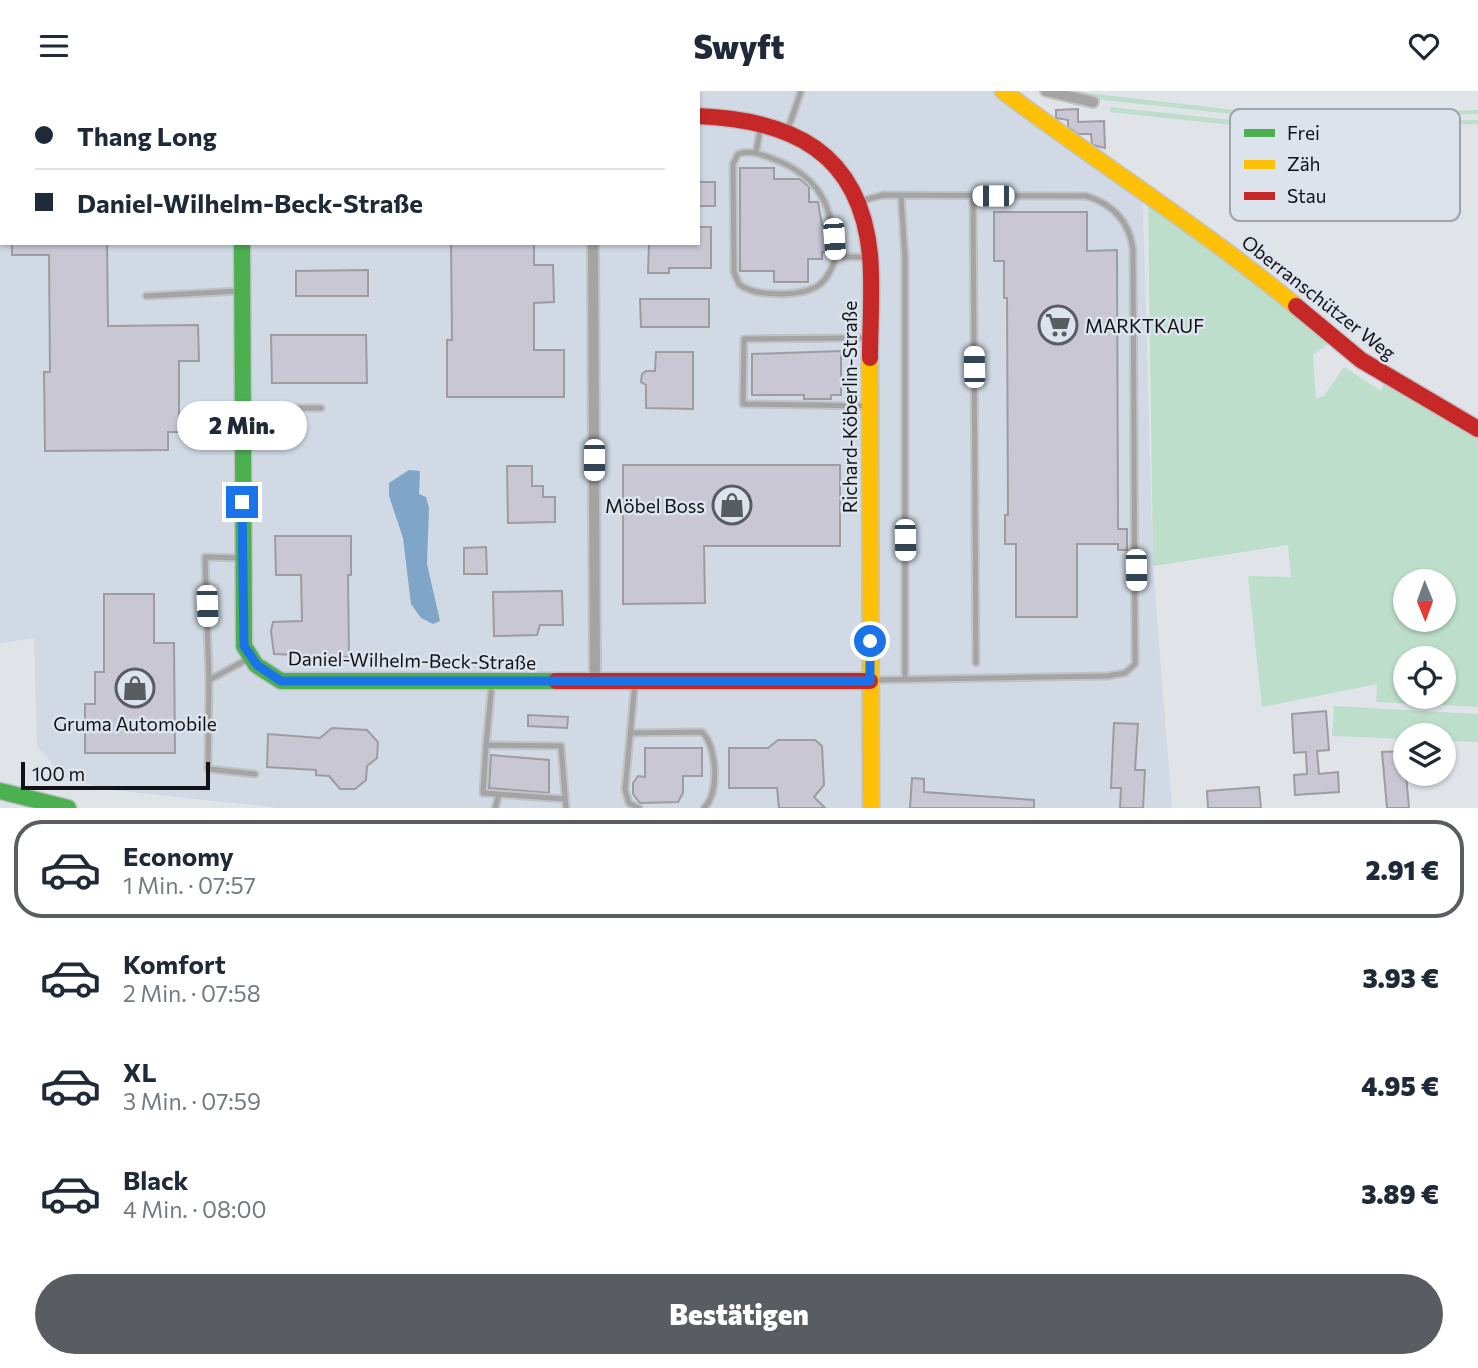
<!DOCTYPE html>
<html lang="de">
<meta charset="utf-8">
<style>
:root{--surface:#fff;--page:#f6f6f7;--text:#1f2937;--muted:#747a83;--line:#e0e1e3;--accent:#595c60}
body{margin:0;font-family:Commissioner,sans-serif;background:var(--page);color:var(--text);height:100vh;display:flex;flex-direction:column;font-size:26px;white-space:nowrap}
*{box-sizing:border-box;margin:0}
p{font-size:23px;color:var(--muted)}
.icon{flex:none;width:38px;height:38px;fill:none;stroke:currentColor;stroke-width:2;stroke-linecap:round;stroke-linejoin:round}
.map{position:relative;height:717px;overflow:hidden}
.drawer{display:flex;flex-direction:column;background:var(--surface);flex:1}
.drawer>*{flex:none}
.top-card{position:absolute;left:0px;top:0px;width:700px;height:154px;box-shadow:0 2px 5px #0004;display:grid;align-content:center;height:154px;padding:0 35px;background:var(--surface)}
.needle{width:46px;rotate:179deg}
.buttons{position:absolute;left:1393px;top:478px;display:grid;gap:14px}
.buttons a{display:grid;place-items:center;width:63px;height:63px;border-radius:50%;background:var(--surface);box-shadow:0 2px 5px #0004;font-size:35px}
.scale{position:absolute;left:21px;bottom:18px;width:189px;box-sizing:border-box;padding-left:7px;border:4px solid #101216;border-top:0;font-size:19px;line-height:24px;white-space:nowrap;color:#101216;-webkit-text-stroke:5px #dce3ed;paint-order:stroke}
.end{position:absolute;width:32px;height:32px;margin:-16px;border:9px solid #1a73e8;background:#fff;box-shadow:0 0 0 4px #fff}
.from{border-radius:50%}
.bubble{position:absolute;height:49px;border-radius:24px;background:var(--surface);box-shadow:0 2px 5px #0004;font-size:23px;font-weight:800;line-height:49px;text-align:center}
.car{position:absolute;width:21px;height:42px;margin:-21px -10px;border-radius:9px;box-shadow:0 0 5px 2px #0007;background:linear-gradient(#fff 24%,#345 0 40%,#fff 0 76%,#345 0 86%,#fff 0)}
.top-card b{display:flex;align-items:center;gap:24px;height:66px;font-size:26px}
.top-card b+b{border-top:2px solid var(--line)}
.top-card i{width:18px;height:18px;background:var(--text)}
ul{padding:12px 0 0;list-style:none}
li{display:flex;align-items:center;gap:21px;height:98px;margin:0 14px 10px;padding:0 21px;border:4px solid transparent;border-radius:28px}
li div{flex:1}
li b{display:block;font-size:26px}
li em{font-style:normal;font-weight:800}
li.current{border-color:var(--accent)}
li>.icon{width:63px;height:63px;stroke-width:1.5}
.action{display:flex;gap:14px;margin-top:auto;padding:14px 35px}
.action a{flex:1;height:80px;border-radius:42px;background:var(--accent);color:#fff;font-size:28px;font-weight:800;line-height:80px;text-align:center}
header{display:flex;justify-content:space-between;align-items:center;height:91px;padding:0 35px;background:var(--surface);font-size:32px;font-weight:800}
.map>svg:first-child{display:block}
.built{fill:#d0d9e4;fill-rule:evenodd}
.green{fill:#bddeca;fill-rule:evenodd}
.water{fill:#7fa6c8}
.building{fill:#cac7d5;stroke:#9c9ca1;stroke-width:2}
.lines{fill:none;stroke-linecap:round;stroke-linejoin:round}
.lane-casing{stroke:#c0c2c6;stroke-width:9}
.street-casing{stroke:#c0c2c6;stroke-width:14}
.fast-casing{stroke:#c0c2c6;stroke-width:19}
.slow-casing{stroke:#c0c2c6;stroke-width:19}
.jam-casing{stroke:#c0c2c6;stroke-width:19}
.lane{stroke:#a4a4a5;stroke-width:5}
.street{stroke:#a4a4a5;stroke-width:10}
.fast{stroke:#4caf50;stroke-width:16}
.slow{stroke:#ffc107;stroke-width:16}
.jam{stroke:#c62828;stroke-width:16}
.route{stroke:#1a73e8;stroke-width:9}
.labels{text-anchor:middle;dominant-baseline:central;stroke-width:5;stroke-linejoin:round;paint-order:stroke}
.street-label{font-size:19px;fill:#101216;stroke:#dce3ed}
.poi-label{font-size:19px;fill:#101216;stroke:#dce3ed;text-anchor:start}
.key{fill:#dce3ed;stroke:#9fa4ac;stroke-width:2}
.key-label{font-size:19px;fill:#101216}
</style>
<header><svg class="icon" aria-label="menu" viewBox="0 0 24 24"><path d="M4 6h16M4 12h16M4 18h16"/></svg>Swyft<svg class="icon" aria-label="heart" viewBox="0 0 24 24"><path d="M12 20l-8-8c-3-5 5-10 8-4 3-6 11-1 8 4z"/></svg></header>
<div class="map">
<svg width="1478" height="717" viewBox="0 0 1478 717">
<rect width="100%" height="100%" fill="#e0e4e9"/>
<path class="built" d="M0,0h992l151,112 10,363 19,242h-893l-167,-18 -49,-13 -26,-31 -3,-108 -34,5zM2,2h696v150h-696z"/>
<g class="green">
<polygon points="1070,0 1279,24 1478,19 1478,23 1279,28 1094,8 1070,3"/>
<polygon points="1110,16 1278,34 1478,29 1478,33 1278,39 1110,21"/>
<path d="M1148,112l95,63 88,76 -18,13 3,44 8,-3 20,-29 37,24 4,-10 93,52v274l-102,-5 1,-18 -115,23 -14,-131 43,1 -3,-32 -135,21zM1405,490h39v38h-39zM1405,567h39v39h-39z"/>
<polygon points="1334,615 1478,623 1478,651 1444,650 1444,644 1405,644 1405,648 1332,645"/>
</g>
<polygon class="water" points="409,379 420,380 419,403 426,406 429,417 427,473 440,530 433,533 421,527 411,513 403,447 389,405 389,392"/>
<g class="building">
<polygon points="1078,18 1078,31 1104,30 1105,57 1092,54 1091,43 1078,43 1068,36 1068,29 1056,27 1056,19"/>
<polygon points="740,77 774,77 774,88 800,88 809,96 809,111 818,111 822,134 826,134 826,161 822,161 822,168 808,168 808,191 774,191 774,180 740,180"/>
<rect x="698" y="91" width="17" height="24"/>
<polygon points="994,121 1087,121 1087,160 1117,159 1118,438 1127,438 1127,459 1118,459 1118,453 1077,453 1077,526 1016,526 1016,453 1005,453 1005,424 1008,424 1007,207 1004,207 1004,170 994,170"/>
<polygon points="698,136 711,136 711,177 669,177 669,182 648,182 649,152 698,152"/>
<polygon points="12,152 107,152 108,235 198,234 199,270 179,270 179,341 168,341 168,359 45,360 44,281 50,281 49,164 12,164"/>
<polygon points="451,152 534,152 534,174 553,174 554,211 534,212 534,259 564,259 564,306 447,306 447,249 452,249"/>
<polygon points="368,179 368,205 296,205 296,180"/>
<polygon points="640,208 709,208 709,236 641,236"/>
<polygon points="271,244 366,244 367,292 272,292"/>
<polygon points="841,260 841,304 831,304 831,308 804,308 804,304 752,304 752,263"/>
<polygon points="656,261 693,261 693,318 646,317 646,294 641,291 642,283 646,280 655,280"/>
<polygon points="623,374 840,374 840,455 704,455 705,512 623,513"/>
<polygon points="507,375 532,375 532,395 543,395 543,406 555,406 555,431 508,432"/>
<polygon points="275,445 351,445 351,484 348,484 349,566 274,563 271,540 273,531 302,530 301,484 276,484"/>
<polygon points="486,456 487,483 464,483 464,457"/>
<polygon points="562,500 563,534 540,534 537,544 494,545 493,501"/>
<polygon points="104,503 154,503 154,552 174,552 175,662 85,662 85,613 95,613 95,581 104,581"/>
<polygon points="1326,620 1329,659 1317,660 1319,683 1338,681 1339,701 1295,704 1294,684 1307,683 1306,661 1294,662 1292,623"/>
<polygon points="528,624 568,626 567,637 528,635"/>
<polygon points="1114,632 1138,633 1135,679 1145,679 1143,717 1120,717 1121,697 1111,697"/>
<polygon points="332,637 367,639 378,651 377,667 367,675 366,689 355,698 340,698 329,685 316,684 316,679 267,676 268,643 320,647"/>
<polygon points="778,649 815,649 822,655 824,694 814,706 825,717 779,717 777,697 729,697 729,657 768,657"/>
<polygon points="645,657 702,657 702,685 683,685 683,702 678,711 640,712 633,703 633,692 638,685 645,686"/>
<polygon points="1404,660 1409,717 1387,717 1382,661"/>
<polygon points="491,664 549,669 549,702 489,697"/>
<polygon points="912,687 924,688 924,701 1034,709 1034,717 910,717"/>
<polygon points="1259,696 1261,717 1208,717 1207,700"/>
</g>
<g class="lines">
<defs>
<g id="lane">
<polyline points="217,0 217,2"/>
<polyline points="360,0 360,2"/>
<polyline points="519,0 519,2"/>
<polyline points="95,2 95,0"/>
<polyline points="440,2 440,0"/>
<polyline points="788,38 801,0"/>
<polyline points="756,62 761,33"/>
<polyline points="901,105 905,167 905,587"/>
<polyline points="973,105 976,572"/>
<path d="M861,110l22,-6 203,1c27,8 43,25 47,53l2,415 -10,9 -18,3 -234,4"/>
<path d="M836,166c-4,11 -8,21 -17,28 -17,12 -65,12 -80,-1l-5,-12 -1,-108 5,-10c12,-4 22,0 33,4 50,18 62,49 65,99h30"/>
<polyline points="146,205 239,200"/>
<polyline points="867,315 743,313 744,248 868,247"/>
<polyline points="245,335 285,334 294,317 321,317"/>
<polyline points="242,467 205,466 209,589 248,568"/>
<polyline points="209,589 208,678 255,683"/>
<polyline points="635,591 625,699 629,712 639,717"/>
<path d="M632,642l70,-1c15,14 18,62 2,76"/>
<polyline points="486,654 492,592"/>
<polyline points="565,708 483,702 486,654 561,655 566,717"/>
<polyline points="495,717 499,704"/>
</g>
<g id="street">
<polyline points="1046,0 1093,11"/>
<polyline points="0,26 2,26"/>
<polyline points="593,152 595,591"/>
</g>
<g id="fast">
<polyline points="242,152 244,555 256,574 281,590 556,590"/>
<polyline points="0,700 68,717"/>
</g>
<g id="slow">
<path d="M1003,0c97,73 200,138 293,215"/>
<polyline points="870,267 871,717"/>
</g>
<g id="jam">
<path d="M698,25c94,4 162,36 172,139 3,34 0,69 0,103"/>
<polyline points="1296,215 1361,269 1478,338"/>
<polyline points="556,590 870,590"/>
</g>
</defs>
<use href="#lane" class="lane-casing"/>
<use href="#street" class="street-casing"/>
<use href="#fast" class="fast-casing"/>
<use href="#slow" class="slow-casing"/>
<use href="#jam" class="jam-casing"/>
<use href="#lane" class="lane"/>
<use href="#street" class="street"/>
<use href="#fast" class="fast"/>
<use href="#slow" class="slow"/>
<use href="#jam" class="jam"/>
</g>
<g class="lines">
<polyline class="route" points="242,411 244,555 257,574 281,590 870,590 870,550"/>
</g>
<defs>
<symbol id="supermarket-ring" viewBox="-11 -11 22 22"><circle r="9.5" fill="#dce3ed" stroke="#595c60" stroke-width="1.5"/><path d="M-6-5.5h2.5l.6 2H6L4.5 2H-2.5L-4.4-4H-6ZM-1.5 3.2a1.3 1.3 0 1 0 .1 0ZM3 3.2a1.3 1.3 0 1 0 .1 0Z" fill="#595c60"/></symbol>
<symbol id="shop-ring" viewBox="-11 -11 22 22"><circle r="9.5" fill="#dce3ed" stroke="#595c60" stroke-width="1.5"/><path d="M-5-2.5h2.3a2.7 3.5 0 0 1 5.4 0H5L5.5 6h-11ZM-1.5-2.5h3a1.5 2.3 0 0 0-3 0Z" fill="#595c60"/></symbol>
</defs>
<g fill-rule="evenodd">
<use href="#supermarket-ring" x="1036" y="212" width="44" height="44"/>
<use href="#shop-ring" x="710" y="392" width="44" height="44"/>
<use href="#shop-ring" x="113" y="575" width="44" height="44"/>
</g>
<g class="labels">
<g class="street-label">
<text transform="translate(1319 206) rotate(38)">Oberranschützer Weg</text>
<text transform="translate(849 316) rotate(-90)">Richard-Köberlin-Straße</text>
<text transform="translate(412 569) rotate(1)">Daniel-Wilhelm-Beck-Straße</text>
</g>
<g class="poi-label">
<text x="1085" y="234">MARKTKAUF</text>
<text x="705" y="414" text-anchor="end">Möbel Boss</text>
<text x="135" y="632" text-anchor="middle">Gruma Automobile</text>
</g>
</g>
<rect x="1230" y="18" width="230" height="112" rx="10" class="key"/>
<rect x="1244" y="38" width="31" height="8" fill="#4caf50"/>
<rect x="1244" y="69" width="31" height="9" fill="#ffc107"/>
<rect x="1244" y="101" width="31" height="8" fill="#c62828"/>
<g class="key-label">
<text x="1287" y="49">Frei</text>
<text x="1287" y="80">Zäh</text>
<text x="1287" y="112">Stau</text>
</g>
</svg>
<div class="buttons">
<a><svg class="needle" viewBox="-14 -14 28 28"><path d="M0-13l5 13h-10z" fill="#e53935"/><path d="M0 13l5-13h-10z" fill="#747a83"/></svg></a>
<a><svg class="icon" aria-label="locate" viewBox="0 0 24 24"><circle cx="12" cy="12" r="6"/><path d="M12 2v4M12 18v4M2 12h4M18 12h4"/></svg></a>
<a><svg class="icon" aria-label="layers" viewBox="0 0 24 24"><path d="M12 4l9 5-9 5-9-5zM3 14l9 5 9-5"/></svg></a>
</div>
<div class="scale">100 m</div>
<i class="end from" style="left:870px;top:550px"></i>
<i class="end" style="left:242px;top:411px"></i>
<div class="bubble" style="left:177px;top:310px;width:130px">2 Min.</div>
<i class="car" style="left:993px;top:105px;rotate:270deg"></i>
<i class="car" style="left:834px;top:148px;rotate:176deg"></i>
<i class="car" style="left:974px;top:276px;rotate:359deg"></i>
<i class="car" style="left:594px;top:369px;rotate:180deg"></i>
<i class="car" style="left:905px;top:449px;rotate:179deg"></i>
<i class="car" style="left:1136px;top:479px;rotate:179deg"></i>
<i class="car" style="left:207px;top:515px;rotate:178deg"></i>
<div class="top-card">
<b><i class="from"></i>Thang Long</b>
<b><i></i>Daniel-Wilhelm-Beck-Straße</b>
</div>
</div>
<section class="drawer">
<ul>
<li class="current"><svg class="icon" aria-label="car" viewBox="0 0 24 24"><path d="M5 17H2v-5l4-1 3-4h7l3 4 3 1v5h-3M9 17h6M6 11h13"/><circle cx="7" cy="17" r="2"/><circle cx="17" cy="17" r="2"/></svg><div><b>Economy</b><p>1 Min. · 07:57</p></div><em>2.91 €</em></li>
<li><svg class="icon" aria-label="car" viewBox="0 0 24 24"><path d="M5 17H2v-5l4-1 3-4h7l3 4 3 1v5h-3M9 17h6M6 11h13"/><circle cx="7" cy="17" r="2"/><circle cx="17" cy="17" r="2"/></svg><div><b>Komfort</b><p>2 Min. · 07:58</p></div><em>3.93 €</em></li>
<li><svg class="icon" aria-label="car" viewBox="0 0 24 24"><path d="M5 17H2v-5l4-1 3-4h7l3 4 3 1v5h-3M9 17h6M6 11h13"/><circle cx="7" cy="17" r="2"/><circle cx="17" cy="17" r="2"/></svg><div><b>XL</b><p>3 Min. · 07:59</p></div><em>4.95 €</em></li>
<li><svg class="icon" aria-label="car" viewBox="0 0 24 24"><path d="M5 17H2v-5l4-1 3-4h7l3 4 3 1v5h-3M9 17h6M6 11h13"/><circle cx="7" cy="17" r="2"/><circle cx="17" cy="17" r="2"/></svg><div><b>Black</b><p>4 Min. · 08:00</p></div><em>3.89 €</em></li>
</ul>
<div class="action"><a>Bestätigen</a></div>
</section>
